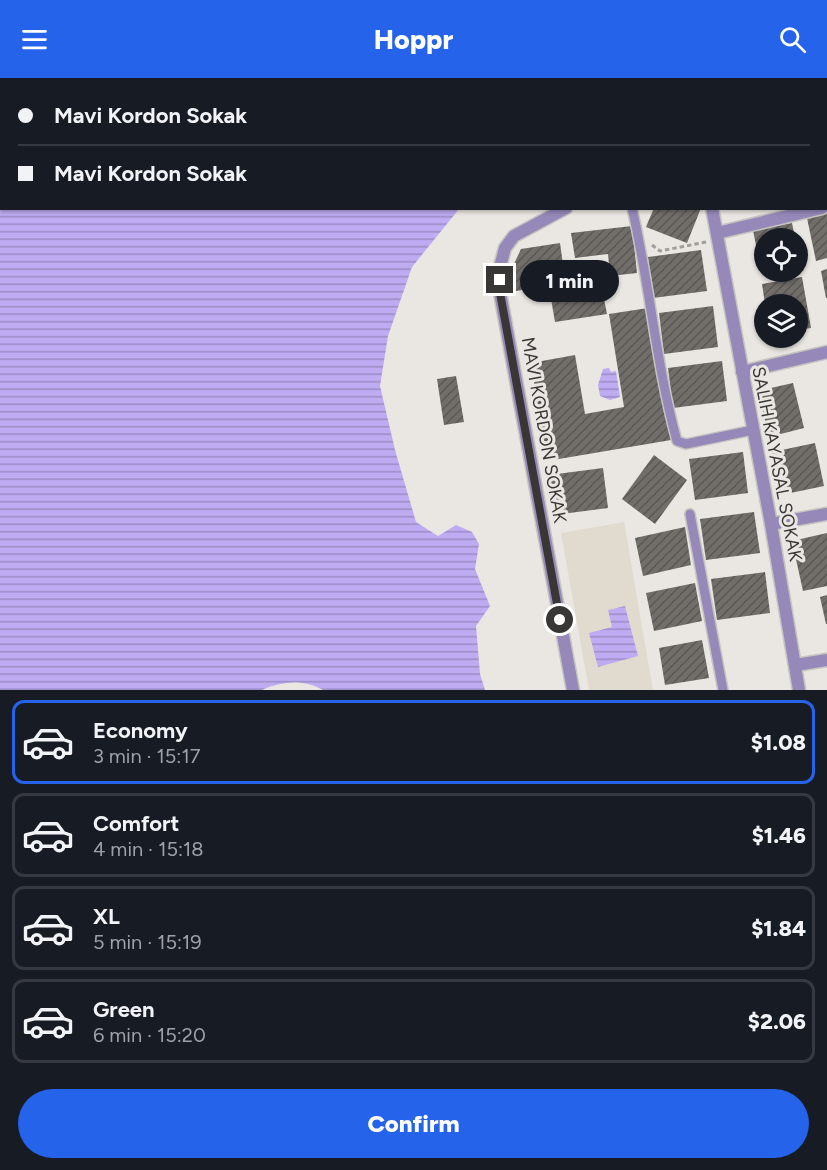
<!DOCTYPE html>
<meta charset="utf-8">
<style>
:root{--surface:#171b24;--page:#20242c;--text:#f1f3f6;--muted:#9ea1a6;--line:#363941;--accent:#2563eb}
body{margin:0;font-family:Figtree,sans-serif;background:var(--page);color:var(--text);height:100vh;display:flex;flex-direction:column;font-size:22px;white-space:nowrap}
*{box-sizing:border-box;margin:0}
p{font-size:20px;color:var(--muted)}
.icon{flex:none;width:33px;height:33px;fill:none;stroke:currentColor;stroke-width:2;stroke-linecap:round;stroke-linejoin:round}
.map{position:relative;height:612px;overflow:hidden}
.details{display:flex;flex-direction:column;background:var(--surface);flex:1}
.details>*{flex:none}
.banner{position:absolute;left:0px;top:0px;width:828px;height:132px;box-shadow:0 2px 4px #0004;display:grid;align-content:center;height:132px;padding:0 18px;background:var(--surface)}
.tools{position:absolute;left:754px;top:150px;display:grid;gap:12px}
.tools a{display:grid;place-items:center;width:54px;height:54px;border-radius:50%;background:var(--surface);box-shadow:0 2px 4px #0004;font-size:30px}
.end{position:absolute;width:27px;height:27px;margin:-14px;border:8px solid #383736;background:#fff;box-shadow:0 0 0 3px #fff}
.from{border-radius:50%}
.bubble{position:absolute;height:42px;border-radius:21px;background:var(--surface);box-shadow:0 2px 4px #0004;font-size:20px;font-weight:800;line-height:42px;text-align:center}
.banner b{display:flex;align-items:center;gap:21px;height:57px;font-size:22px}
.banner b+b{border-top:2px solid var(--line)}
.banner i{width:15px;height:15px;background:var(--text)}
ul{padding:10px 0 0;list-style:none}
li{display:flex;align-items:center;gap:18px;height:84px;margin:0 12px 9px;padding:0 6px;border:3px solid var(--line);border-radius:12px}
li div{flex:1}
li b{display:block;font-size:22px}
li em{font-style:normal;font-weight:800}
li.active{border-color:var(--accent)}
li>.icon{width:54px;height:54px;stroke-width:1.5}
.action{display:flex;gap:12px;margin-top:auto;padding:12px 18px}
.action a{flex:1;height:69px;border-radius:36px;background:var(--accent);color:#fff;font-size:24px;font-weight:800;line-height:69px;text-align:center}
header{display:flex;justify-content:space-between;align-items:center;height:78px;padding:0 18px;background:var(--accent);color:#fff;font-size:27px;font-weight:800}
.map>svg:first-child{display:block}
.built{fill:#e1dbcf}
.water{fill:url(#water-rules)}
.building{fill:url(#building-hatch)}
.lines{fill:none;stroke-linecap:round;stroke-linejoin:round}
.lane-casing{stroke:#c6c4c0;stroke-width:12}
.street-casing{stroke:#c6c4c0;stroke-width:15}
.path{stroke:#a19f9c;stroke-width:3;stroke-dasharray:4.5 3;stroke-linecap:butt}
.lane{stroke:#9689ba;stroke-width:9}
.street{stroke:#9689ba;stroke-width:12}
.route{stroke:#383736;stroke-width:8}
.labels{text-anchor:middle;dominant-baseline:central;stroke-width:6;stroke-linejoin:round;paint-order:stroke}
.street-label{font-size:18px;fill:#383736;stroke:#eae7e2}
</style>
<header><svg class="icon" aria-label="menu" viewBox="0 0 24 24"><path d="M4 6h16M4 12h16M4 18h16"/></svg>Hoppr<svg class="icon" aria-label="search" viewBox="0 0 24 24"><circle cx="10" cy="10" r="6"/><path d="M15 15l6 6"/></svg></header>
<div class="map">
<svg width="827" height="612" viewBox="0 0 827 612">
<defs>
<pattern id="water-rules" width="6" height="5" patternUnits="userSpaceOnUse" patternTransform="scale(1.5)"><rect width="6" height="5" fill="#beabf1"/><path d="M0 2.5h6" fill="none" stroke="#9b8cc4"/></pattern>
<pattern id="building-hatch" width="6" height="6" patternUnits="userSpaceOnUse" patternTransform="scale(1.5)"><rect width="6" height="6" fill="#716e6a"/><path d="M-1 1l2-2M0 6l6-6M5 7l2-2" fill="none" stroke="#595654"/></pattern>
</defs>
<rect width="100%" height="100%" fill="#eae7e2"/>
<polygon class="built" points="624,444 653,612 589,612 561,455"/>
<g class="water">
<path d="M0,0h613l-1,2h-610v128l457,1 -47,58 -24,69 -8,50 15,64 21,72 22,14 18,-11 16,7 7,12 -4,25 15,37 -14,20 4,48 5,16h-162c-19,-11 -41,-9 -61,0h-262z"/>
<polygon points="609,290 611,294 616,293 620,319 610,322 600,318 598,307 603,291"/>
<polygon points="625,528 638,578 598,589 589,555 612,549 608,532"/>
</g>
<g class="building">
<polygon points="654,130 701,130 687,165 646,149"/>
<polygon points="827,136 827,180 816,183 807,140"/>
<polygon points="792,145 795,160 765,160 765,192 761,193 753,152"/>
<polygon points="632,148 637,195 610,198 608,176 575,180 571,155"/>
<polygon points="560,165 564,194 584,191 602,211 607,236 555,244 547,198 532,200 533,210 516,213 513,188 521,171"/>
<polygon points="701,172 707,213 653,220 648,179"/>
<polygon points="827,191 827,220 826,220 821,193"/>
<polygon points="802,199 811,250 798,252 798,226 765,226 762,206"/>
<polygon points="713,228 718,269 664,276 659,235"/>
<polygon points="648,230 671,362 547,383 531,285 575,277 585,336 624,329 609,236"/>
<polygon points="722,283 727,323 673,330 668,290"/>
<polygon points="456,298 464,344 444,347 437,301"/>
<polygon points="793,305 804,350 769,359 758,313"/>
<polygon points="815,365 824,408 781,417 772,374"/>
<polygon points="743,374 748,415 695,422 689,381"/>
<polygon points="654,377 687,402 655,446 622,421"/>
<polygon points="603,390 608,430 554,437 549,397"/>
<polygon points="754,434 760,475 706,482 700,441"/>
<polygon points="685,449 691,487 643,498 635,460"/>
<polygon points="827,455 827,508 803,513 792,463"/>
<polygon points="765,494 770,535 717,542 711,501"/>
<polygon points="695,505 702,543 654,553 646,515"/>
<polygon points="827,517 827,546 826,546 820,519"/>
<polygon points="702,562 709,600 665,607 659,570"/>
</g>
<g class="lines">
<defs>
<g id="lane">
<path d="M632,130c18,77 24,157 45,233l9,3 67,-14"/>
<polyline points="690,436 723,612"/>
</g>
<g id="street">
<polyline points="709,2 712,0"/>
<polyline points="566,130 514,158 505,170 500,189 500,215 573,612"/>
<polyline points="712,130 771,446 799,612"/>
<polyline points="717,155 822,130"/>
<polyline points="742,294 827,274"/>
<polyline points="771,446 827,436"/>
<polyline points="796,587 827,582"/>
</g>
</defs>
<use href="#lane" class="lane-casing"/>
<use href="#street" class="street-casing"/>
<polyline class="path" points="652,167 660,173 706,164"/>
<use href="#lane" class="lane"/>
<use href="#street" class="street"/>
</g>
<g class="lines">
<polyline class="route" points="500,202 500,215 560,542"/>
</g>
<g class="labels">
<g class="street-label">
<text transform="translate(544 352) rotate(80)">MAVI KORDON SOKAK</text>
<text transform="translate(777 386) rotate(79)">SALIH KAYASAL SOKAK</text>
</g>
</g>
</svg>
<div class="tools">
<a><svg class="icon" aria-label="locate" viewBox="0 0 24 24"><circle cx="12" cy="12" r="6"/><path d="M12 2v4M12 18v4M2 12h4M18 12h4"/></svg></a>
<a><svg class="icon" aria-label="layers" viewBox="0 0 24 24"><path d="M12 4l9 5-9 5-9-5zM3 14l9 5 9-5"/></svg></a>
</div>
<i class="end from" style="left:560px;top:542px"></i>
<i class="end" style="left:500px;top:202px"></i>
<div class="bubble" style="left:520px;top:182px;width:99px">1 min</div>
<div class="banner">
<b><i class="from"></i>Mavi Kordon Sokak</b>
<b><i></i>Mavi Kordon Sokak</b>
</div>
</div>
<section class="details">
<ul>
<li class="active"><svg class="icon" aria-label="car" viewBox="0 0 24 24"><path d="M5 17H2v-5l4-1 3-4h7l3 4 3 1v5h-3M9 17h6M6 11h13"/><circle cx="7" cy="17" r="2"/><circle cx="17" cy="17" r="2"/></svg><div><b>Economy</b><p>3 min · 15:17</p></div><em>$1.08</em></li>
<li><svg class="icon" aria-label="car" viewBox="0 0 24 24"><path d="M5 17H2v-5l4-1 3-4h7l3 4 3 1v5h-3M9 17h6M6 11h13"/><circle cx="7" cy="17" r="2"/><circle cx="17" cy="17" r="2"/></svg><div><b>Comfort</b><p>4 min · 15:18</p></div><em>$1.46</em></li>
<li><svg class="icon" aria-label="car" viewBox="0 0 24 24"><path d="M5 17H2v-5l4-1 3-4h7l3 4 3 1v5h-3M9 17h6M6 11h13"/><circle cx="7" cy="17" r="2"/><circle cx="17" cy="17" r="2"/></svg><div><b>XL</b><p>5 min · 15:19</p></div><em>$1.84</em></li>
<li><svg class="icon" aria-label="car" viewBox="0 0 24 24"><path d="M5 17H2v-5l4-1 3-4h7l3 4 3 1v5h-3M9 17h6M6 11h13"/><circle cx="7" cy="17" r="2"/><circle cx="17" cy="17" r="2"/></svg><div><b>Green</b><p>6 min · 15:20</p></div><em>$2.06</em></li>
</ul>
<div class="action"><a>Confirm</a></div>
</section>
